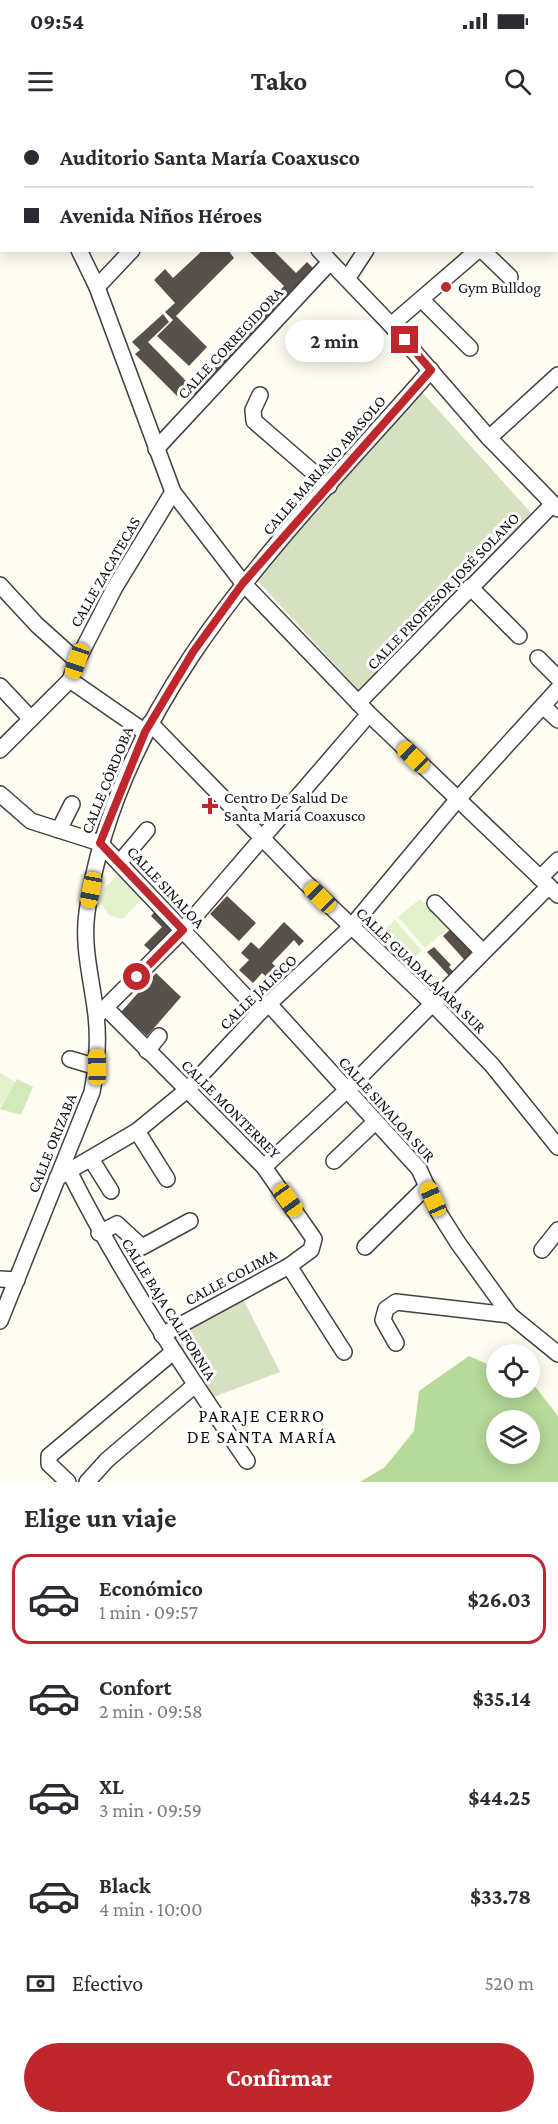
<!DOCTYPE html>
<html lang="es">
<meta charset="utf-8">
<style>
:root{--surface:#fff;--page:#f2f2f3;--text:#2b2b33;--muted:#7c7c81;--line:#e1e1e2;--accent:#bf272c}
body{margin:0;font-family:"Crimson Pro",serif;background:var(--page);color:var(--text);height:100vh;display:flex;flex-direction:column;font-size:22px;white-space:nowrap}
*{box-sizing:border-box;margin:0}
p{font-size:20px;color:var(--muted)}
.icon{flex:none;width:33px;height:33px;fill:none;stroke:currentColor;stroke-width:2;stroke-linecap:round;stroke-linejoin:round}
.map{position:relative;height:1362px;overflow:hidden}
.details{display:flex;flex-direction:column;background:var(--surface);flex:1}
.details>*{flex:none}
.hud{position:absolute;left:0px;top:0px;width:558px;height:132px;box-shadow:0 3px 15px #0003;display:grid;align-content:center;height:132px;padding:0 24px;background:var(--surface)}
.controls{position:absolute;left:486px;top:1224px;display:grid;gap:12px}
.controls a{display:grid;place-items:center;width:54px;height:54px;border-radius:50%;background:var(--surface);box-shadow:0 3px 15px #0003;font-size:30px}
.end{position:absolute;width:27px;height:27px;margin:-14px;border:8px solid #bf272c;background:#fff;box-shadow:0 0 0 3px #fff}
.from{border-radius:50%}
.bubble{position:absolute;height:42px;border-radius:21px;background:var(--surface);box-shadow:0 3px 15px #0003;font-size:20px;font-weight:700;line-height:42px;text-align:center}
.car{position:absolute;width:18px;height:36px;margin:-18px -9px;border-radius:8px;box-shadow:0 0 4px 2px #0007;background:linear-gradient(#f5c518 24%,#345 0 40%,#f5c518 0 76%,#345 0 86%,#f5c518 0)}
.hud b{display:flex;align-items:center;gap:21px;height:57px;font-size:22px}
.hud b+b{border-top:2px solid var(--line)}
.hud i{width:15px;height:15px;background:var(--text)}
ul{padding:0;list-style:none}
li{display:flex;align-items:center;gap:18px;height:90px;margin:0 12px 9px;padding:0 12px;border:3px solid transparent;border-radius:18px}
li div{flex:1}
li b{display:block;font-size:22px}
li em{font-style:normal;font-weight:700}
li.current{border-color:var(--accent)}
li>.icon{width:54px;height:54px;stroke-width:1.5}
h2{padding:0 24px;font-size:27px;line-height:72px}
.pay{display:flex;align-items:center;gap:15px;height:66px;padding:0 24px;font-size:22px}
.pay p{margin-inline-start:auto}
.cta{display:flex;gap:12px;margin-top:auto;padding:12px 24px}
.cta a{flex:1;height:69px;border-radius:36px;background:var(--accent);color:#fff;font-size:24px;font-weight:700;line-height:69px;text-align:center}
.status{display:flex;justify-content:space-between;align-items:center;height:42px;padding:0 30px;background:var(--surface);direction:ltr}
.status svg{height:16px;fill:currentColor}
header{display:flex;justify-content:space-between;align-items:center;height:78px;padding:0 24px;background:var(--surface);font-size:27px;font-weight:700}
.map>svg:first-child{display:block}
.green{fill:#d2e9ba}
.forest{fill:#b6da9a;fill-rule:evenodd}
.cemetery{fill:#d6e1c2}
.pitch{fill:#e3f1cc}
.building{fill:#58504b}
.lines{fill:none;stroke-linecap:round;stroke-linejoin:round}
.minor-casing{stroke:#424242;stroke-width:18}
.minor{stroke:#fff;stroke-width:15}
.route{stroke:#bf272c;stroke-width:8}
.poi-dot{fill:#bf272c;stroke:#fff;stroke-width:2}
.labels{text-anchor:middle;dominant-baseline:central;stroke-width:6;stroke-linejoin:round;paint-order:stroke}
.poi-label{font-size:16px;fill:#0f0f0f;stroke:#fff;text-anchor:start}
.street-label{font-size:16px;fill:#0f0f0f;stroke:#fff}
.neighbourhood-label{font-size:18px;letter-spacing:1.5px;fill:#0f0f0f;stroke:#fff}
</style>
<div class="status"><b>09:54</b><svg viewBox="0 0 49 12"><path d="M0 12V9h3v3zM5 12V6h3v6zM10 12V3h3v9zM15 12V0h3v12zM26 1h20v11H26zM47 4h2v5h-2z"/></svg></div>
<header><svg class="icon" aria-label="menu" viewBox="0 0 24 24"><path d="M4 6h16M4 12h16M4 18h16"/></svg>Tako<svg class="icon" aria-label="search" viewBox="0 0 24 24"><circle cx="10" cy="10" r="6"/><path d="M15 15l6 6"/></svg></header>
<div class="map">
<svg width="558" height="1362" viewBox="0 0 558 1362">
<rect width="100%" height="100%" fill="#fffcf1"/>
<polygon class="green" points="17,959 33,967 21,995 0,989"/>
<path class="forest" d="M469,1236l27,12v20h34v-5l3,1 25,32v66h-198l25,-15 29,-36 5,-40zM496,1300h34v34h-34z"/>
<g class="cemetery">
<polygon points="421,271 534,396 360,572 255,458"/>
<polygon points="242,1177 280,1252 211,1278 172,1217"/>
</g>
<g class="pitch">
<polygon points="117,757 128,757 142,778 123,799 109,795 100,782 104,768"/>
<polygon points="420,779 447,809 425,828 398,797"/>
<polygon points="395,800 422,831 403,847 376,817"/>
<polygon points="0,953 15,962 3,984 0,985"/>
</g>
<g class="building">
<polygon points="203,130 228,130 234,138 176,196 207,227 189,246 157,216 173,200 165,192 175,183 154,160 165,149 173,158"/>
<polygon points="248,130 273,130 296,153 307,142 319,154 199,280 186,267 177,276 135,234 140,230 132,222 163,194 169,202 148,222 189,264 284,166"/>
<polygon points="227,776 256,803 239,821 210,794"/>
<polygon points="159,787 182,810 156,836 144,825 162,807 151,796"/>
<polygon points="284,802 304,821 299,826 294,820 272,843 279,850 270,860 262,853 253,863 239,850 249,840 241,833 251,822 259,829"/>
<polygon points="452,808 478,835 469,845 443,816"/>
<polygon points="434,827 451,845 449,847 457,856 453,860 427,832"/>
<polygon points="156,853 181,877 147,916 121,892"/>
</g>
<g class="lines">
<defs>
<g id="minor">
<polyline points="12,0 13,2"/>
<polyline points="198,0 200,2"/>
<polyline points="536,0 537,2"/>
<polyline points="59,2 61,0"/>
<polyline points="256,2 257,0"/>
<polyline points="447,2 448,0"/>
<polyline points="556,22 558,23"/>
<polyline points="556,61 558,60"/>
<polyline points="79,130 97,167 173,372 243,463 369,594 558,775"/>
<polyline points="319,130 391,205 489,318 558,389"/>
<polyline points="482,130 510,157"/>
<polyline points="347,159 366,130"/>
<polyline points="97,167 132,130"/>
<polyline points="422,180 470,228"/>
<polyline points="391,205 478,130"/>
<polyline points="260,275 253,290 254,301 329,366"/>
<polyline points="489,318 558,255"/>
<polyline points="156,329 330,142"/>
<polyline points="0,465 37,505 77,541"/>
<polyline points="470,467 519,516"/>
<polyline points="538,538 558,558"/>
<polyline points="70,560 145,612"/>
<polyline points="0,566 31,599"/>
<polyline points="358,583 553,384"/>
<polyline points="543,586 558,600"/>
<polyline points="150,603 305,762 432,883 492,945 558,1027"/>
<polyline points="0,630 70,560 77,541 115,467 173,372"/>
<polyline points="0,674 31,701 100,723 260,892"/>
<polyline points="59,710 72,684"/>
<polyline points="120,742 147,710"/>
<polyline points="540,758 558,740"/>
<polyline points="435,783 482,831"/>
<polyline points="269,884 419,1049 439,1093 458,1123 510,1195 558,1234"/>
<polyline points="106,888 264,1047 314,1119 311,1130 289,1146 162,1215"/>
<polyline points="98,895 183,810 369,594"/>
<polyline points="147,931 159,916"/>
<polyline points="70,939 97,947"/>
<polyline points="137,1011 167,1059"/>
<polyline points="91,1039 111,1071"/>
<polyline points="334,1041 375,1002"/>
<polyline points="264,1047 346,971 549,766"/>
<path d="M69,1051c51,102 114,196 178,290"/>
<polyline points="57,1058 137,1011 187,970 260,892 351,807 457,680 558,569"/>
<polyline points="99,1113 117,1104 142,1127 190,1101"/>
<polyline points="365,1127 427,1066"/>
<polyline points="542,1130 558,1110"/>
<polyline points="289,1146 344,1232"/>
<polyline points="0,1159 17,1160"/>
<path d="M0,1201l92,-229c5,-26 7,-51 4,-77 -4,-35 -14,-68 -9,-103 31,-221 204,-382 344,-542"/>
<polyline points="396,1223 383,1200 386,1189 396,1182 510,1195"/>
<polyline points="68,1362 49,1344 49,1336 173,1232"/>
<polyline points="87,1362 107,1340 195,1265"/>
</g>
</defs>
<use href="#minor" class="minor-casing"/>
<use href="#minor" class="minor"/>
</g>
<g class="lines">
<polyline class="route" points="137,857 183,810 100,723 145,612 193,532 243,463 431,250 405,220"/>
</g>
<g class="poi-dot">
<circle cx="446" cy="167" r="6"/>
<path d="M207 677h6v6h6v6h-6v6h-6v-6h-6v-6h6z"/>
</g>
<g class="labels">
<g class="poi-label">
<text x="458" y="167">Gym Bulldog</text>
<text x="224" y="677">Centro De Salud De<tspan x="224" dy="18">Santa Maria Coaxusco</tspan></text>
</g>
<g class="street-label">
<text transform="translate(230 223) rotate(-47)">CALLE CORREGIDORA</text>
<text transform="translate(324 345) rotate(-49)">CALLE MARIANO ABASOLO</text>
<text transform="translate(105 452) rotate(-60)">CALLE ZACATECAS</text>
<text transform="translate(443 471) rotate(-46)">CALLE PROFESOR JOSÉ SOLANO</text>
<text transform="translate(107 660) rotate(-68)">CALLE CÓRDOBA</text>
<text transform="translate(166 767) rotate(47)">CALLE SINALOA</text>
<text transform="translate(421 850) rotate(44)">CALLE GUADALAJARA SUR</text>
<text transform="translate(258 872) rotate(-44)">CALLE JALISCO</text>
<text transform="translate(231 989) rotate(45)">CALLE MONTERREY</text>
<text transform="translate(387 989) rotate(48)">CALLE SINALOA SUR</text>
<text transform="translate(52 1023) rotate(-68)">CALLE ORIZABA</text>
<text transform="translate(231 1157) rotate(-28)">CALLE COLIMA</text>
<text transform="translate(169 1189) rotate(58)">CALLE BAJA CALIFORNIA</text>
</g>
<g class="neighbourhood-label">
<text x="262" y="1296">PARAJE CERRO<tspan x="262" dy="21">DE SANTA MARÍA</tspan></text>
</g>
</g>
</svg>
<div class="controls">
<a><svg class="icon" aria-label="locate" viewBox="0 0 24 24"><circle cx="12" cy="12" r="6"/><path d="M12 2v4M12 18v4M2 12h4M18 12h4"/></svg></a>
<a><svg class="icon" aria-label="layers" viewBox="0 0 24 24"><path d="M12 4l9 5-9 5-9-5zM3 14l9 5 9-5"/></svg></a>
</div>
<i class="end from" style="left:137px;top:857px"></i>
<i class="end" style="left:405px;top:220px"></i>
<div class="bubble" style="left:285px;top:200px;width:99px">2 min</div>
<i class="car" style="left:77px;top:541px;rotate:199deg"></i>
<i class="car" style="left:413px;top:637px;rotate:314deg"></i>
<i class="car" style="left:91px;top:770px;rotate:191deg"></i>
<i class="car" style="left:320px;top:777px;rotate:315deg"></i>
<i class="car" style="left:97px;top:947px;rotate:359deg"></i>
<i class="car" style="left:433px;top:1079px;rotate:336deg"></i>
<i class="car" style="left:288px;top:1080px;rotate:144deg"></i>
<div class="hud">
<b><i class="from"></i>Auditorio Santa María Coaxusco</b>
<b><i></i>Avenida Niños Héroes</b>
</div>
</div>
<section class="details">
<h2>Elige un viaje</h2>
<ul>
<li class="current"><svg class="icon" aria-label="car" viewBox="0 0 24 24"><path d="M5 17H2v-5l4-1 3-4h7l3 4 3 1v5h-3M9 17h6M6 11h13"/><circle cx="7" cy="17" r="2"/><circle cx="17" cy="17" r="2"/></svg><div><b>Económico</b><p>1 min · 09:57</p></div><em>$26.03</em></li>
<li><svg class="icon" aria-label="car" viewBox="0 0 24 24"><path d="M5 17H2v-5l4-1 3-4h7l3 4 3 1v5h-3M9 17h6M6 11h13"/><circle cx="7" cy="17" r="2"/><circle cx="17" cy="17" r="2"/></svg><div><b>Confort</b><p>2 min · 09:58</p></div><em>$35.14</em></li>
<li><svg class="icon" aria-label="car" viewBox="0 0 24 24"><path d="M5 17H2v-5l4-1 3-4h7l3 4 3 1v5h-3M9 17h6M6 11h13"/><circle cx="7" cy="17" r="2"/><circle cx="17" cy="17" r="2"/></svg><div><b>XL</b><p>3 min · 09:59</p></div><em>$44.25</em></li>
<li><svg class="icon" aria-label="car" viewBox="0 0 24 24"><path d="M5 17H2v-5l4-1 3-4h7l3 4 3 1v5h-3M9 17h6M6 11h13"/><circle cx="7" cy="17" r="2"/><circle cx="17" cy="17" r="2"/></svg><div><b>Black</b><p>4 min · 10:00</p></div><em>$33.78</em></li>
</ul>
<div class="pay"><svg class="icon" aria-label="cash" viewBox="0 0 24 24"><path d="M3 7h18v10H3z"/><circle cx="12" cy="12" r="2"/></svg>Efectivo<p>520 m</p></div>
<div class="cta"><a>Confirmar</a></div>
</section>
